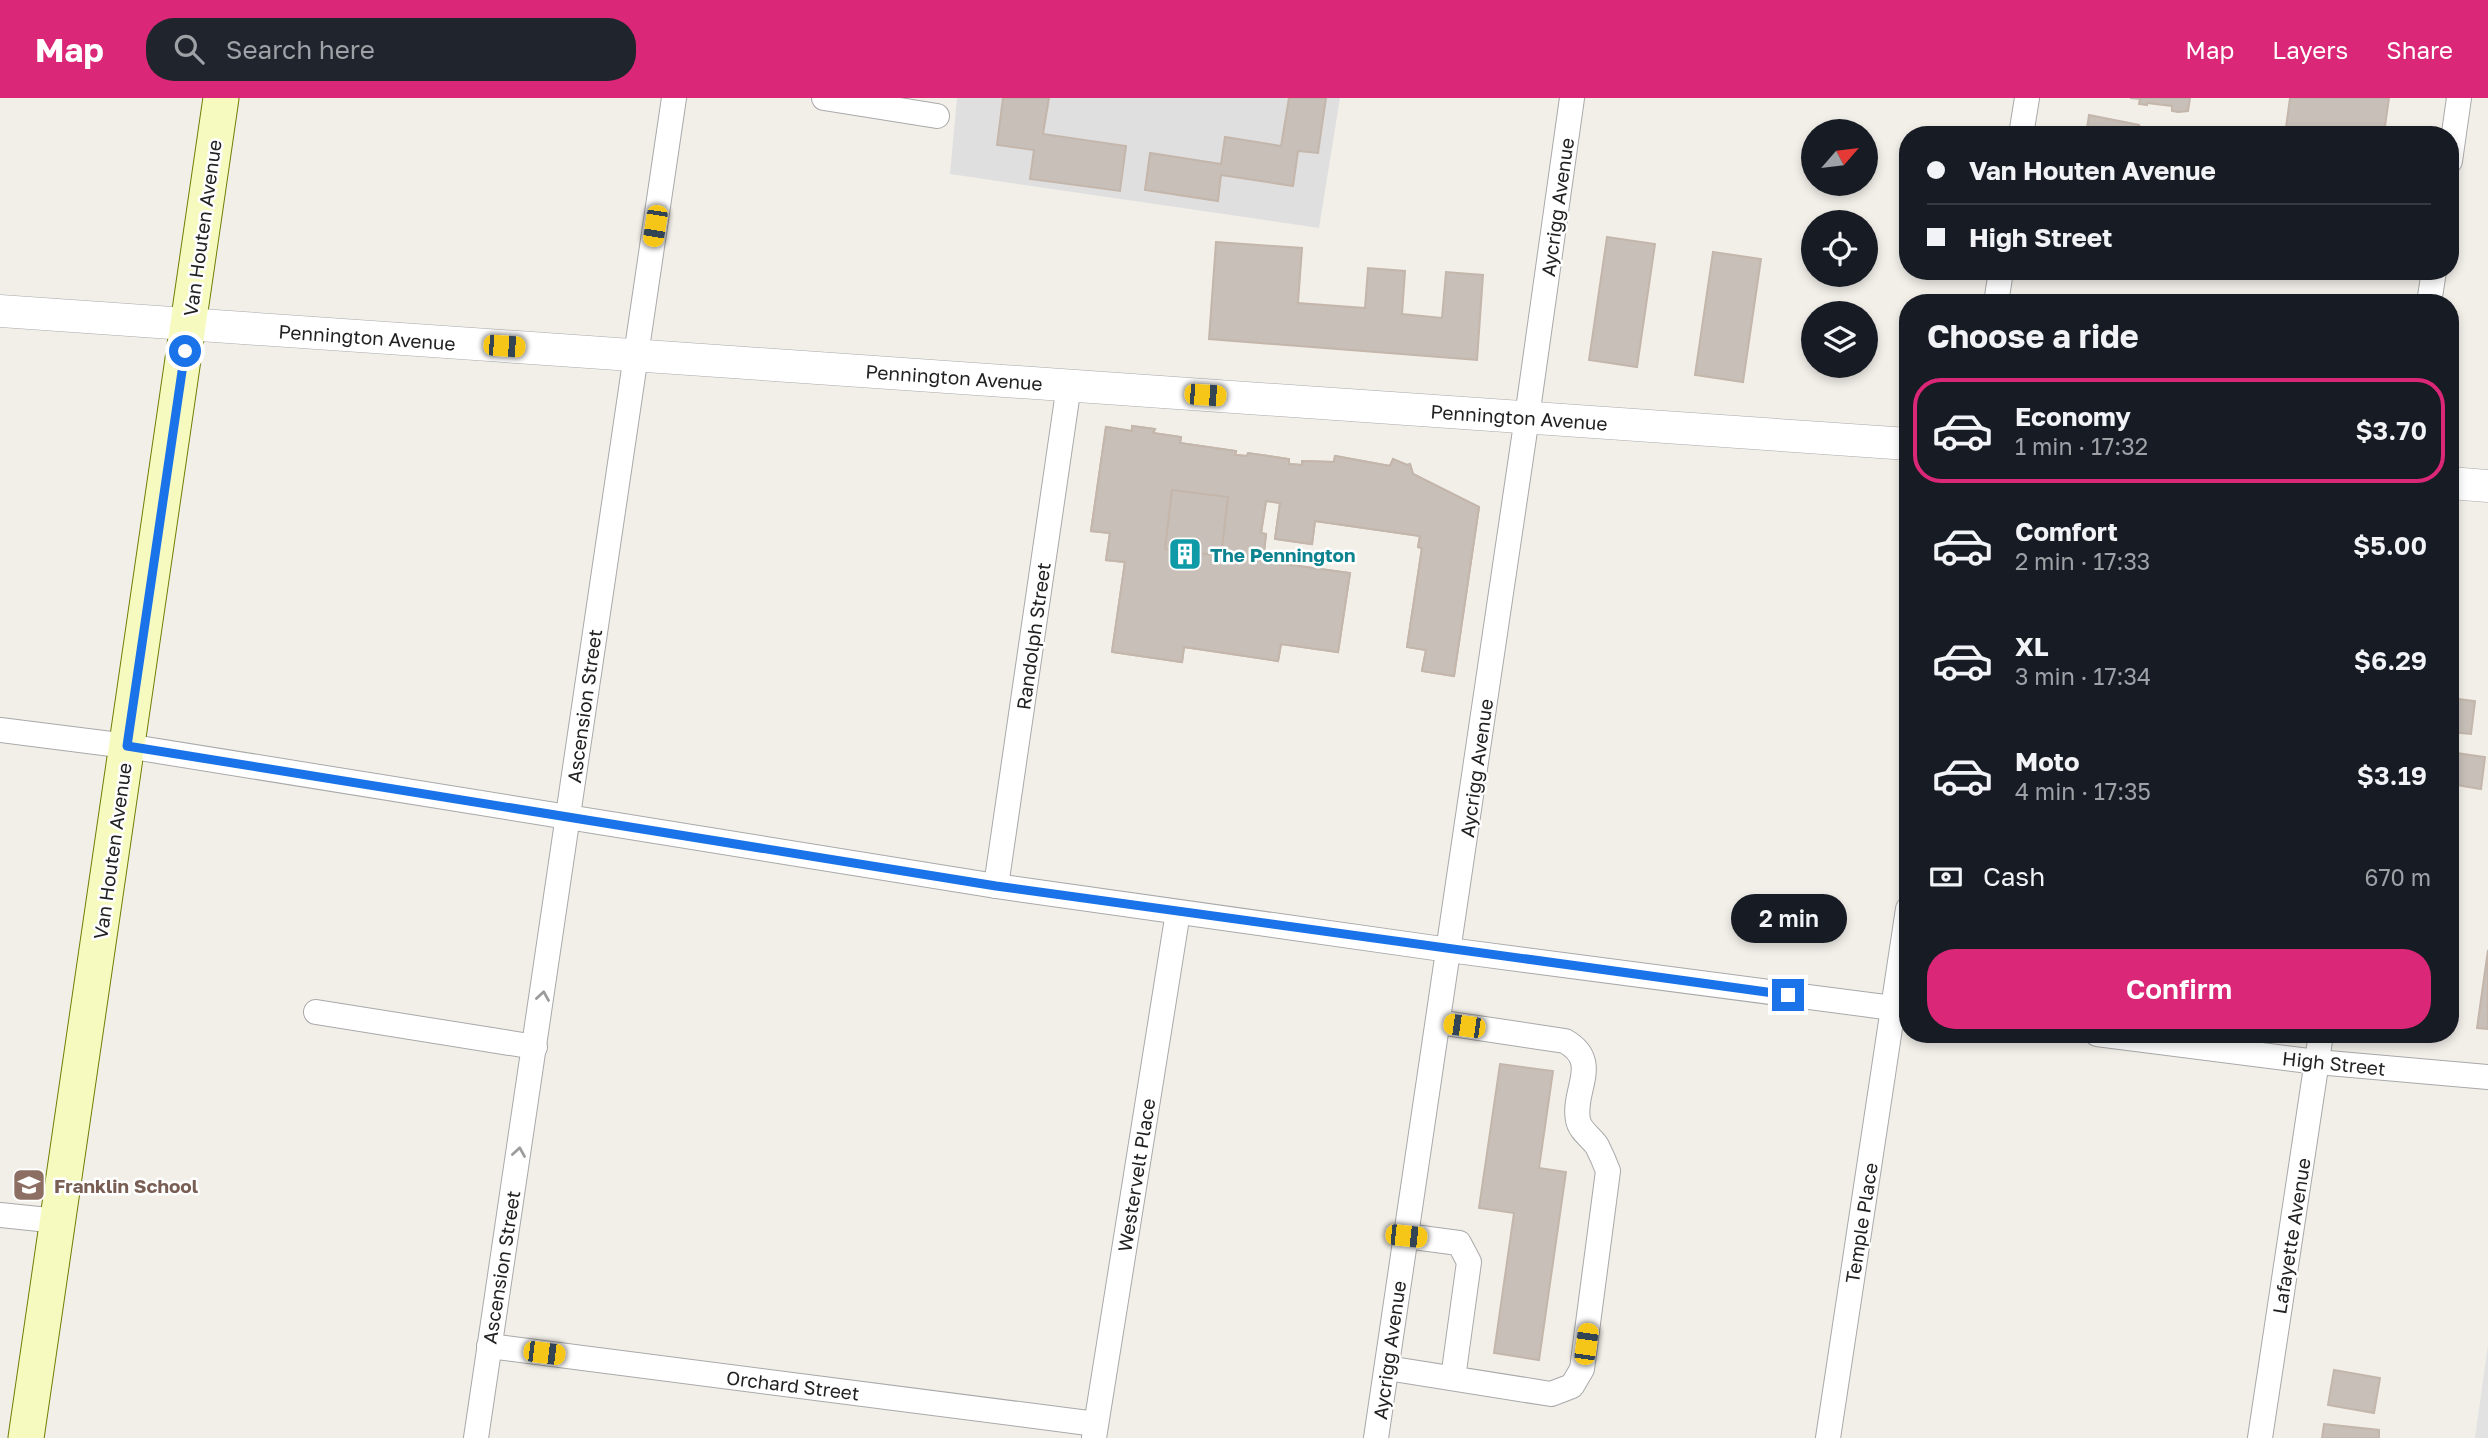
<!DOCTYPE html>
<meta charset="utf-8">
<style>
:root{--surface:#171b24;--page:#20242c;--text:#f1f3f6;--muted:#9ea1a6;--line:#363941;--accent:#db2777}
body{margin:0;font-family:"Golos Text",sans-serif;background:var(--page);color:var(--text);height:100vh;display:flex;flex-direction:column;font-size:26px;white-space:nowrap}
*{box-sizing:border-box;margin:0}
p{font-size:23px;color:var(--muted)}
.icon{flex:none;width:38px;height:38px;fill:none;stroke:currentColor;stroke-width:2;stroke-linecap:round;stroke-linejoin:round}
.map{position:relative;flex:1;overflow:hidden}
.panel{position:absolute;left:1899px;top:196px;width:560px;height:749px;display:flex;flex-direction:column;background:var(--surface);border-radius:28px;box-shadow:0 4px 10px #0003}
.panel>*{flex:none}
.hud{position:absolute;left:1899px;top:28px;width:560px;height:154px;border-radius:28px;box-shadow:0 4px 10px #0003;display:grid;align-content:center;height:154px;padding:0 28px;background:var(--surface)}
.needle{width:46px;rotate:62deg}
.fabs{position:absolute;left:1801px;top:21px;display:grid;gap:14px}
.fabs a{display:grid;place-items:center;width:77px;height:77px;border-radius:50%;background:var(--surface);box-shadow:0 4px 10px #0003;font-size:35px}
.end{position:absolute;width:32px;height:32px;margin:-16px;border:9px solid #1a73e8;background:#fff;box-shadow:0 0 0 4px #fff}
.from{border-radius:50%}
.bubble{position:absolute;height:49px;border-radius:24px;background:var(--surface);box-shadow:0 4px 10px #0003;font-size:23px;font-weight:600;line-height:49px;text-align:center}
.car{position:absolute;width:21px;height:42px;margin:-21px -10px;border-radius:9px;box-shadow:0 0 5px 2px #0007;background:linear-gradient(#f5c518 24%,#345 0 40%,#f5c518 0 76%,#345 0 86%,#f5c518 0)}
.hud b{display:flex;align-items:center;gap:24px;height:66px;font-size:26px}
.hud b+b{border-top:2px solid var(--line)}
.hud i{width:18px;height:18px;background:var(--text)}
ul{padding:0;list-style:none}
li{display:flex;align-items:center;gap:21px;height:105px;margin:0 14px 10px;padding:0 14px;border:4px solid transparent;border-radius:28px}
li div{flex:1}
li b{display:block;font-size:26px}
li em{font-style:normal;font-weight:600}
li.current{border-color:var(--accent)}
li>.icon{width:63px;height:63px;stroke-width:1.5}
h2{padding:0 28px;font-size:32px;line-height:84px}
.pay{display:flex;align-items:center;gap:18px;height:77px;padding:0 28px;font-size:26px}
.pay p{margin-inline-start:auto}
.button{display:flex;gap:14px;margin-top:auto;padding:14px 28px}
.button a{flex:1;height:80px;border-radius:28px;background:var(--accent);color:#fff;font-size:28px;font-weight:600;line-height:80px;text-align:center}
header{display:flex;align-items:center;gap:42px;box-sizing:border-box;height:98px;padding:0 35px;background:var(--accent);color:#fff}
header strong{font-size:33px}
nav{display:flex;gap:38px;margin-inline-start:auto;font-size:24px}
.search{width:490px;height:63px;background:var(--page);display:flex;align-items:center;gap:18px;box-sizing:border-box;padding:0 24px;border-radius:28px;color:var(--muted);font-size:26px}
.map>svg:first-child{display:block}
.residential{fill:#e0dfdf}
.parking{fill:#e2e2e2}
.building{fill:#c7bfb8;stroke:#c4b6ab;stroke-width:2;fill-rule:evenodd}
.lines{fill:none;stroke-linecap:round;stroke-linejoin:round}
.minor-casing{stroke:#a9a9a9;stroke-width:26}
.tertiary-casing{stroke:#a9a9a9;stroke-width:33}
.secondary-casing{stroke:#707d05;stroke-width:37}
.minor{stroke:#fff;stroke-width:24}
.tertiary{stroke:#fff;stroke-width:32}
.secondary{stroke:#f7fabf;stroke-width:35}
.oneway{stroke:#9c9c9c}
.route{stroke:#1a73e8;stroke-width:9}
.labels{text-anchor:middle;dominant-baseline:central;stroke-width:5;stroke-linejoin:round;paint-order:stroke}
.street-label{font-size:19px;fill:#222;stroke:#fff}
.culture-label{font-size:19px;font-weight:bold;fill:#0d838f;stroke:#fff;text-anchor:start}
.education-label{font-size:19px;font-weight:bold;fill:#785e54;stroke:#fff;text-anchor:start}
</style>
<header>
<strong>Map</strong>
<div class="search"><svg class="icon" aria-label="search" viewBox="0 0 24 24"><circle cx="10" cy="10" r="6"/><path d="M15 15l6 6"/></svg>Search here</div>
<nav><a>Map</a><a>Layers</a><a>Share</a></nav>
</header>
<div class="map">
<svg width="2488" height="1340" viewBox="0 0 2488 1340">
<rect width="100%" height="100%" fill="#f2efe9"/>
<polygon class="residential" points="957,0 1340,0 1319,130 950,76"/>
<polygon class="parking" points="2488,1247 2488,1340 2475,1340"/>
<g class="building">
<polygon points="1003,0 1049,0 1043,36 1126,48 1120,93 1030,81 1034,52 997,47"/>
<polygon points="1289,0 1326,0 1318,55 1298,53 1293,88 1221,77 1218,103 1145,92 1150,55 1221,66 1225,39 1281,48"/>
<polygon points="2130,0 2190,0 2188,13 2178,14 2172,13 2172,8 2147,5 2147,7 2139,6 2140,1"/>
<polygon points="2290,0 2389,0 2385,28 2387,37 2285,37"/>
<polygon points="2089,17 2139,27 2140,29 2170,34 2170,37 2086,37"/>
<polygon points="1607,139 1655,146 1637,269 1589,262"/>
<polygon points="1216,144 1302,150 1298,205 1365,210 1368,170 1405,173 1402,216 1442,220 1446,174 1483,177 1477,262 1209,241"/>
<polygon points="1713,154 1761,161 1743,284 1695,277"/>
<path d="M1132,328l23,3 -2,4 28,4 -1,6 56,8 -1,4 12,1 1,-3 41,6v5l13,1v-4l32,1 1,-6 55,10 3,-7 14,6 3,-1 3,10 66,33 -25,169 -32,-5 4,-21 -19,-3 15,-99 -4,-1 2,-11 -105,-15 -3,23 -37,-5 5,-36 -14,-2 -5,32 5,1 -3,27 87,12 -12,79 -57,-8 -3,17 -94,-14 -2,15 -70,-10 13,-90 -19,-2 4,-27 -19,-2 15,-104 26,4zM1172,392l56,7 -7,59 -56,-7z"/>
<polygon points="1132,328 1155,331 1153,335 1181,339 1180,345 1236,353 1235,357 1247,358 1248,355 1289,361 1289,366 1302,367 1302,363 1334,364 1335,358 1390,368 1393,361 1407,367 1410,366 1413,376 1479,409 1454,578 1422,573 1426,552 1407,549 1422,450 1418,449 1420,438 1315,423 1312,446 1275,441 1280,405 1266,403 1261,435 1266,436 1263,463 1350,475 1338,554 1281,546 1278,563 1184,549 1182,564 1112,554 1125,464 1106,462 1110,435 1091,433 1106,329 1132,333"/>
<polygon points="1172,392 1228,399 1221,458 1165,451"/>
<polygon points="2450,600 2475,603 2471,636 2450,634"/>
<polygon points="2450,654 2485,659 2481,691 2450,686"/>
<polygon points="2488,852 2488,931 2477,930"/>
<polygon points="1500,966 1553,973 1539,1070 1566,1074 1539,1262 1494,1255 1514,1115 1479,1110"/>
<polygon points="2334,1272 2380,1280 2374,1315 2328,1307"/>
<polygon points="2324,1326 2379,1332 2379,1340 2322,1340"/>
</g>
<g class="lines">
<defs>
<g id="minor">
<polyline points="824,0 937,18"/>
<polyline points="2021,37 2027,0"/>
<polyline points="2450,63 2459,0"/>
<polyline points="1996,205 2001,173"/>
<polyline points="2429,205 2434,173"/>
<polyline points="0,632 127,648 996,788 1449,852 1908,912"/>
<polyline points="996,788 1069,287"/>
<polyline points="316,914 535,949"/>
<polyline points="2097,936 2317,964 2488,979"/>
<polyline points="0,1117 58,1123"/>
<polyline points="1406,1138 1459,1145 1469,1164 1453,1280"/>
<polyline points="489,1248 1096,1326"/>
<path d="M1387,1270l164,26 21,-8 10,-17 26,-198c-3,-8 -7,-17 -11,-25 -6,-9 -17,-15 -19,-26 -6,-30 24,-58 -13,-79l-127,-19"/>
<polyline points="476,1340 674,0"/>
<polyline points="1094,1340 1178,814"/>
<polyline points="1376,1340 1527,319 1572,0"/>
<polyline points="1828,1340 1908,811"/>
<polyline points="2260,1340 2321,936"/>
</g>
<g id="tertiary">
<polyline points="0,213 1908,346"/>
<polyline points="2450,385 2488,388"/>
</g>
<polyline id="secondary" points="26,1340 221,0"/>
</defs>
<use href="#minor" class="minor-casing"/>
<use href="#tertiary" class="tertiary-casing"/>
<use href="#secondary" class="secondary-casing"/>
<use href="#minor" class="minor"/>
<use href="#tertiary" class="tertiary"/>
<use href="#secondary" class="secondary"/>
</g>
<defs><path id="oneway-chevron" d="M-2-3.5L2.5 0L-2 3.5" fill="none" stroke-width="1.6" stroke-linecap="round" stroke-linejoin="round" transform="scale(1.75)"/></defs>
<g class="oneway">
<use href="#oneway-chevron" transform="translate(543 898) rotate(-81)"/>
<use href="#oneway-chevron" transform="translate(519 1054) rotate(-81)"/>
</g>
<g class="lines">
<polyline class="route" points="185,253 127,648 996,788 1788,897"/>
</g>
<defs>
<symbol id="building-square" viewBox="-11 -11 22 22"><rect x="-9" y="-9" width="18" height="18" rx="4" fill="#0f9aa8" stroke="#fff"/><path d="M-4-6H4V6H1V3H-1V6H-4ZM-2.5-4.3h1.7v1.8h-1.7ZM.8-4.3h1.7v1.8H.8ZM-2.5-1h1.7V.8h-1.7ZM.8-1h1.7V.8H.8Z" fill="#fff"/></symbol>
<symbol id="school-square" viewBox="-11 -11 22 22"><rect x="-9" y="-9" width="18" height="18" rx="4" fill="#8d6e63" stroke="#fff"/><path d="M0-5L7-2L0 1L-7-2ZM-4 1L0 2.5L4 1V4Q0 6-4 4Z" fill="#fff"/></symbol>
</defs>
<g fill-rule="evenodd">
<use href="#building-square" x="1166" y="437" width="38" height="38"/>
<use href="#school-square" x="10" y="1068" width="38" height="38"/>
</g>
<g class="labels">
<g class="street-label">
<text transform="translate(1557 109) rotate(-82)">Aycrigg Avenue</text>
<text transform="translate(202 130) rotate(-82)">Van Houten Avenue</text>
<text transform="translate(367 239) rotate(4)">Pennington Avenue</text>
<text transform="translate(954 279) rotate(4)">Pennington Avenue</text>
<text transform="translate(1519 319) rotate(4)">Pennington Avenue</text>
<text transform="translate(1033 538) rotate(-82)">Randolph Street</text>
<text transform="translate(584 608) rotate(-82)">Ascension Street</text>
<text transform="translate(1476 670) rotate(-82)">Aycrigg Avenue</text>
<text transform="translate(112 753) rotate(-82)">Van Houten Avenue</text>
<text transform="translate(2334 965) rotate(6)">High Street</text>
<text transform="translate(1136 1077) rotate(-81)">Westervelt Place</text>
<text transform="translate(1861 1125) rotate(-81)">Temple Place</text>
<text transform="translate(2291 1138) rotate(-81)">Lafayette Avenue</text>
<text transform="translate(501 1169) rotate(-81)">Ascension Street</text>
<text transform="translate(1389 1252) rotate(-82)">Aycrigg Avenue</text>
<text transform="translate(793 1287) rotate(7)">Orchard Street</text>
</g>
<g class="culture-label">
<text x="1210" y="456">The Pennington</text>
</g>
<g class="education-label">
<text x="54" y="1087">Franklin School</text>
</g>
</g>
</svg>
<div class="fabs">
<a><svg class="needle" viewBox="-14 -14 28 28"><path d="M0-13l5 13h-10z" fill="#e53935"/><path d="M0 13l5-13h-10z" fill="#9ea1a6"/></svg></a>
<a><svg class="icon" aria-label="locate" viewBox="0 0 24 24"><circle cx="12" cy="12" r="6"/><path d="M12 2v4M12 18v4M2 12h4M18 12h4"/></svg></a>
<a><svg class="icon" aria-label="layers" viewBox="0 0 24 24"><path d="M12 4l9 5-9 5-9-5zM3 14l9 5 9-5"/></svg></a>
</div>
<i class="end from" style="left:185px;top:253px"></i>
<i class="end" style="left:1788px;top:897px"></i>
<div class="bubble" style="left:1731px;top:796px;width:116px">2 min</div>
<i class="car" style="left:655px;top:128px;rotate:189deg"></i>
<i class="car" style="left:504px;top:248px;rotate:94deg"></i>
<i class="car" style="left:1205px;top:297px;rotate:94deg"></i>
<i class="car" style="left:1464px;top:928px;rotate:278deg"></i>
<i class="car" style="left:1406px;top:1138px;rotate:96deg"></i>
<i class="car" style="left:1586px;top:1246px;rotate:8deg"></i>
<i class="car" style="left:544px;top:1255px;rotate:97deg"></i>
<div class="hud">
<b><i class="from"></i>Van Houten Avenue</b>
<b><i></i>High Street</b>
</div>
<section class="panel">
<h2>Choose a ride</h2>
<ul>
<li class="current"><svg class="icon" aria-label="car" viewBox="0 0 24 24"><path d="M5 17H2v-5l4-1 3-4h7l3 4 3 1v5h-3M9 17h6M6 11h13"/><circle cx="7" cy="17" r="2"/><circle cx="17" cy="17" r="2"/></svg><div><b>Economy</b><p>1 min · 17:32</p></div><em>$3.70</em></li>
<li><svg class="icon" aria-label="car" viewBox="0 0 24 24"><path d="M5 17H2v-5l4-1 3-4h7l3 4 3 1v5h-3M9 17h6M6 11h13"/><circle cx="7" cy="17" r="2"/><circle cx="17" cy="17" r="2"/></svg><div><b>Comfort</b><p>2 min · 17:33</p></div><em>$5.00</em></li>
<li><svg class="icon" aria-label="car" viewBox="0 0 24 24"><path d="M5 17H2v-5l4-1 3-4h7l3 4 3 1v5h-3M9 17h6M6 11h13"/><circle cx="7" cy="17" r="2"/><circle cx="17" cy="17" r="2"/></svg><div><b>XL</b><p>3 min · 17:34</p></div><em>$6.29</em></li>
<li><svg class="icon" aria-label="car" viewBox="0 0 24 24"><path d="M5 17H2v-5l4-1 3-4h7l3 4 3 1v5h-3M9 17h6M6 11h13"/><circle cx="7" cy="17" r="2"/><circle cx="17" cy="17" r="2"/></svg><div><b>Moto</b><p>4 min · 17:35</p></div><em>$3.19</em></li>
</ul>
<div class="pay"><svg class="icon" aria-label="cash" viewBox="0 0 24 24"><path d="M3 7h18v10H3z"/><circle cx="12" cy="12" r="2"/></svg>Cash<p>670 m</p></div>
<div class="button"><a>Confirm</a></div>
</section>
</div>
